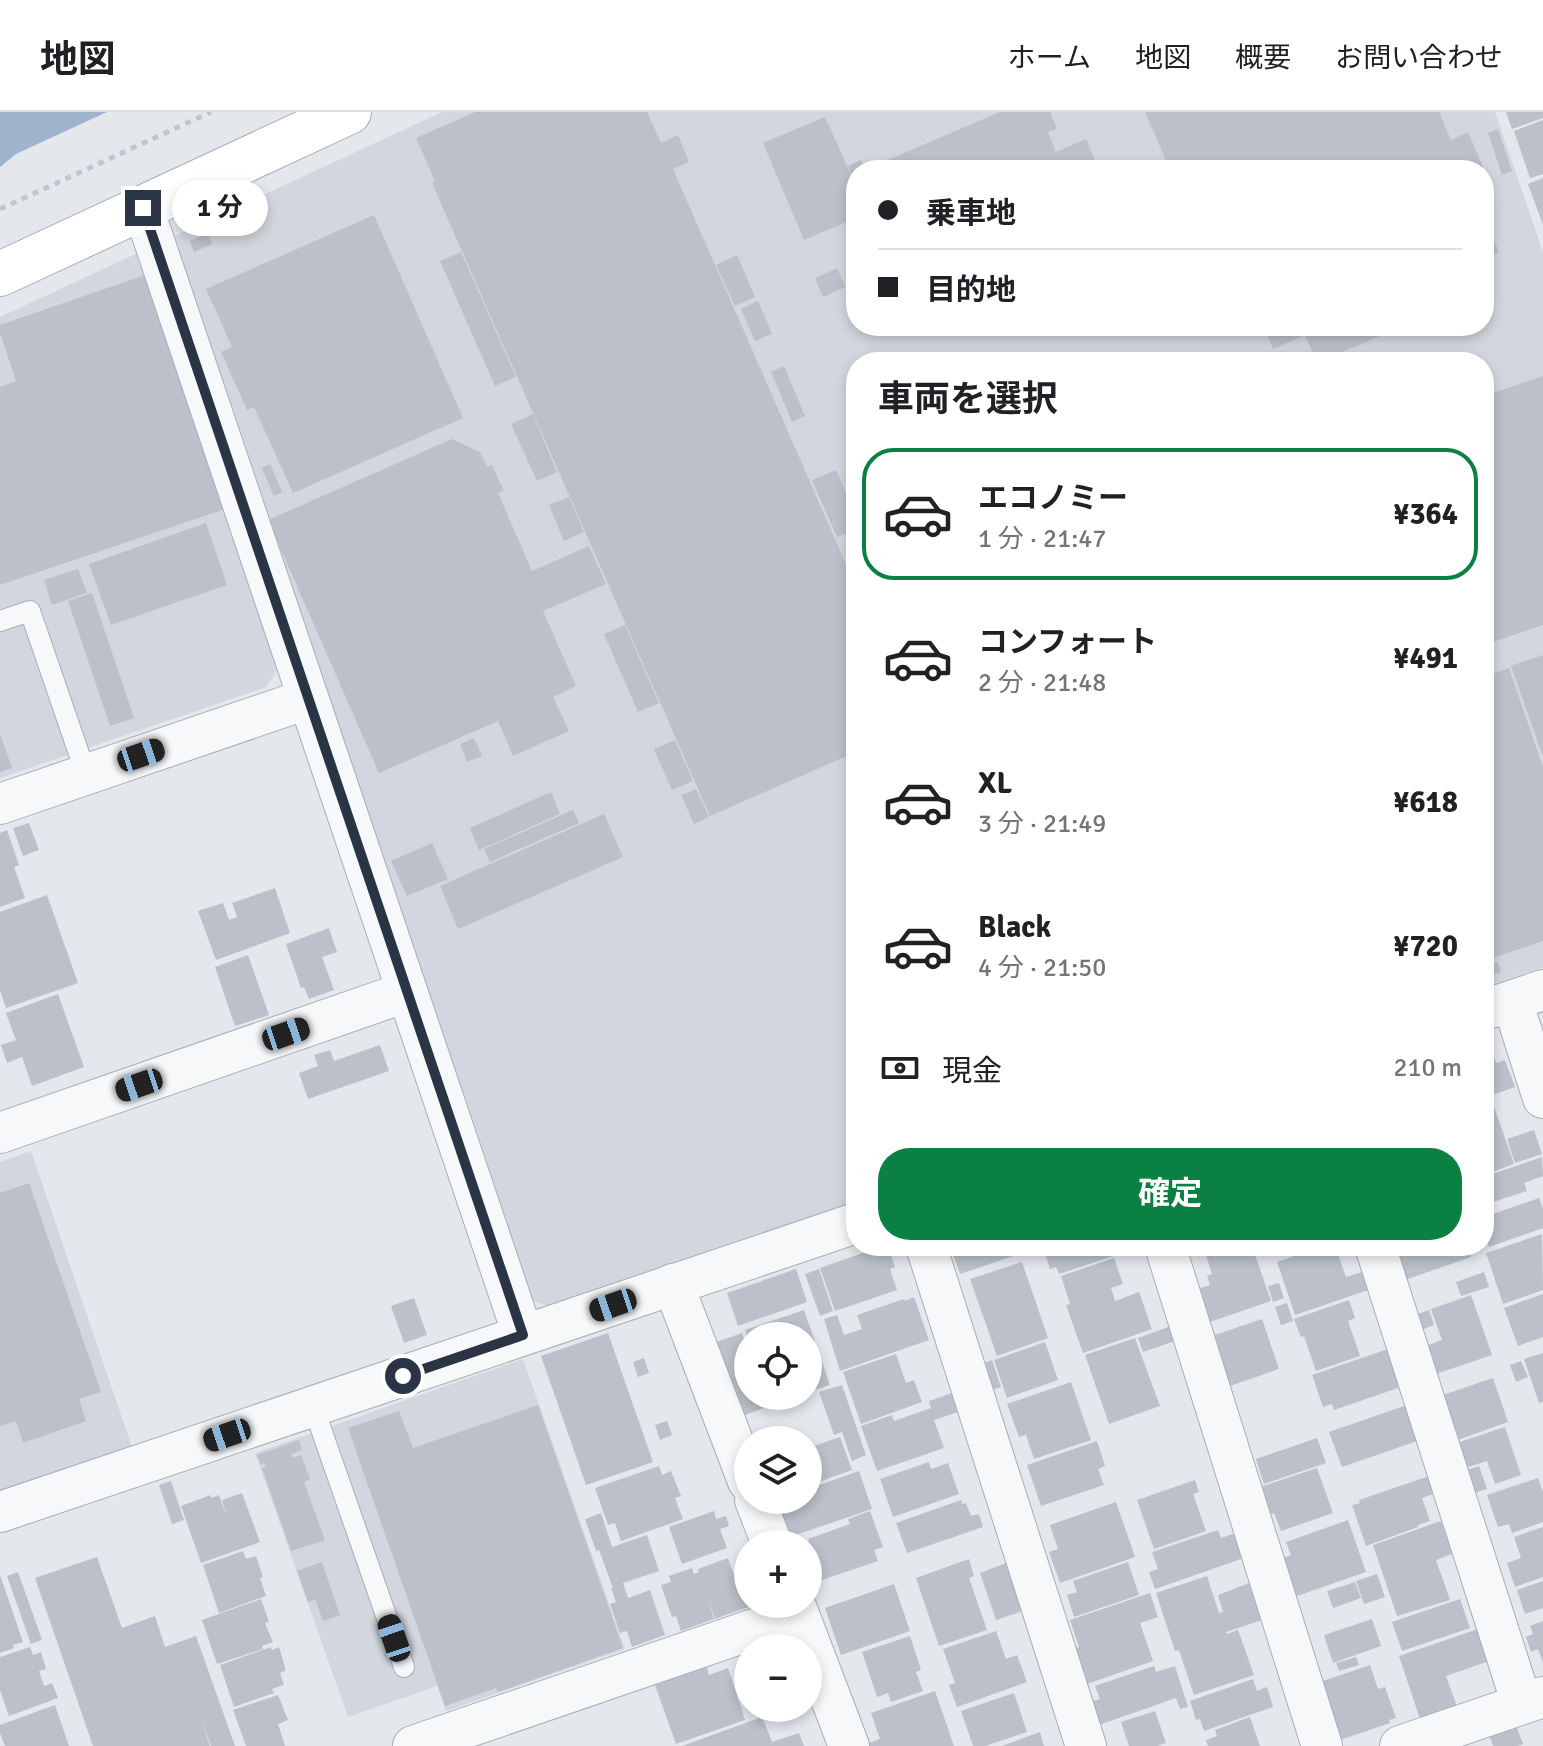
<!DOCTYPE html>
<html lang="ja">
<meta charset="utf-8">
<style>
:root{--surface:#fff;--page:#f2f2f2;--text:#202124;--muted:#757577;--line:#e0e0e0;--accent:#0b8043}
body{margin:0;font-family:Signika,"Noto Sans JP",sans-serif;background:var(--page);color:var(--text);height:100vh;display:flex;flex-direction:column;font-size:30px;white-space:nowrap}
*{box-sizing:border-box;margin:0}
p{font-size:26px;color:var(--muted)}
.icon{flex:none;width:44px;height:44px;fill:none;stroke:currentColor;stroke-width:2;stroke-linecap:round;stroke-linejoin:round}
.map{position:relative;flex:1;overflow:hidden}
.side{position:absolute;left:846px;top:240px;width:648px;height:904px;display:flex;flex-direction:column;background:var(--surface);border-radius:32px;box-shadow:0 4px 12px #0003}
.side>*{flex:none}
.top-card{position:absolute;left:846px;top:48px;width:648px;height:176px;border-radius:32px;box-shadow:0 4px 12px #0003;display:grid;align-content:center;height:176px;padding:0 32px;background:var(--surface)}
.fabs{position:absolute;left:734px;top:1210px;display:grid;gap:16px}
.fabs a{display:grid;place-items:center;width:88px;height:88px;border-radius:50%;background:var(--surface);box-shadow:0 4px 12px #0003;font-size:40px}
.end{position:absolute;width:36px;height:36px;margin:-18px;border:10px solid #2b3445;background:#fff;box-shadow:0 0 0 4px #fff}
.from{border-radius:50%}
.bubble{position:absolute;height:56px;border-radius:28px;background:var(--surface);box-shadow:0 4px 12px #0003;font-size:26px;font-weight:700;line-height:56px;text-align:center}
.car{position:absolute;width:24px;height:48px;margin:-24px -12px;border-radius:10px;box-shadow:0 0 6px 2px #0007;background:linear-gradient(#222 24%,#8ab4d8 0 40%,#222 0 76%,#8ab4d8 0 86%,#222 0)}
.top-card b{display:flex;align-items:center;gap:28px;height:76px;font-size:30px}
.top-card b+b{border-top:2px solid var(--line)}
.top-card i{width:20px;height:20px;background:var(--text)}
ul{padding:0;list-style:none}
li{display:flex;align-items:center;gap:24px;height:132px;margin:0 16px 12px;padding:0 16px;border:4px solid transparent;border-radius:32px}
li div{flex:1}
li b{display:block;font-size:30px}
li em{font-style:normal;font-weight:700}
li.active{border-color:var(--accent)}
li>.icon{width:72px;height:72px;stroke-width:1.5}
h2{padding:0 32px;font-size:36px;line-height:96px}
.pay{display:flex;align-items:center;gap:20px;height:88px;padding:0 32px;font-size:30px}
.pay p{margin-inline-start:auto}
.primary-button{display:flex;gap:16px;margin-top:auto;padding:16px 32px}
.primary-button a{flex:1;height:92px;border-radius:32px;background:var(--accent);color:#fff;font-size:32px;font-weight:700;line-height:92px;text-align:center}
header{display:flex;align-items:center;gap:48px;box-sizing:border-box;height:112px;padding:0 40px;background:var(--surface);border-bottom:2px solid var(--line)}
header strong{font-size:38px}
nav{display:flex;gap:44px;margin-inline-start:auto;font-size:28px}
.map>svg:first-child{display:block}
.built{fill:#d2d6de;fill-rule:evenodd}
.water{fill:#9fb4cc}
.building{fill:#bbc0ca}
.lines{fill:none;stroke-linecap:round;stroke-linejoin:round}
.lane-casing{stroke:#a9aeb7;stroke-width:22}
.street-casing{stroke:#a9aeb7;stroke-width:42}
.secondary-casing{stroke:#a9aeb7;stroke-width:46}
.path{stroke:#c2c5cb;stroke-width:5;stroke-dasharray:6 6;stroke-linecap:butt}
.lane{stroke:#f7f8fa;stroke-width:20}
.street{stroke:#f7f8fa;stroke-width:40}
.secondary{stroke:#fff;stroke-width:44}
.route{stroke:#2b3445;stroke-width:10}
</style>
<header>
<strong>地図</strong>
<nav><a>ホーム</a><a>地図</a><a>概要</a><a>お問い合わせ</a></nav>
</header>
<div class="map">
<svg width="1543" height="1634" viewBox="0 0 1543 1634">
<rect width="100%" height="100%" fill="#e4e7ec"/>
<g class="built">
<path d="M442,0h1053l48,140v715l-59,20v-625h-628v839l-309,105 -23,-9 -356,-1058zM856,58h628v156h-628z"/>
<polygon points="142,139 281,552 266,575 0,666 0,205"/>
<polygon points="31,1039 133,1338 0,1382 0,1050"/>
<polygon points="523,1247 625,1537 446,1599 437,1574 348,1605 255,1341"/>
</g>
<polygon class="water" points="0,0 107,0 16,42 0,55"/>
<g class="building">
<polygon points="475,0 647,0 661,31 678,23 689,50 673,57 856,475 856,640 710,704 432,71 435,69 416,26"/>
<polygon points="1000,0 1050,0 1057,17 1048,20 1056,40 1086,27 1099,58 878,58 876,53"/>
<polygon points="1145,0 1439,0 1451,28 1468,20 1483,55 1475,58 1170,58"/>
<polygon points="1506,0 1543,0 1543,6 1512,17"/>
<polygon points="825,5 853,67 848,54 861,48 865,58 856,58 856,106 804,128 763,31"/>
<polygon points="1543,8 1543,62 1530,66 1514,19"/>
<polygon points="1498,17 1512,59 1502,63 1488,21"/>
<polygon points="1543,66 1543,113 1528,72"/>
<polygon points="374,103 463,306 293,381 254,295 247,298 221,240 232,235 206,177"/>
<polygon points="1484,105 1499,140 1484,147"/>
<polygon points="208,121 212,132 194,140 190,129"/>
<polygon points="461,140 516,265 495,274 440,149"/>
<polygon points="737,143 755,185 735,194 716,153"/>
<polygon points="837,156 845,175 823,185 815,166"/>
<polygon points="145,163 225,397 0,473 0,275 16,269 0,221 0,213"/>
<polygon points="758,189 772,222 755,229 741,197"/>
<polygon points="1264,214 1403,214 1319,250 1317,250 1305,223 1273,237"/>
<polygon points="784,254 805,304 792,310 771,260"/>
<polygon points="1543,264 1543,513 1484,533 1484,284"/>
<polygon points="533,302 557,360 537,369 511,312"/>
<polygon points="452,327 480,340 487,355 492,353 504,379 498,381 532,459 589,434 606,472 543,499 576,574 553,585 569,619 513,644 498,609 379,661 268,408"/>
<polygon points="270,352 282,380 274,384 262,356"/>
<polygon points="836,358 856,403 856,417 837,425 812,368"/>
<polygon points="569,385 584,420 564,429 549,393"/>
<polygon points="206,411 227,473 111,513 89,452"/>
<polygon points="78,457 87,481 52,493 44,468"/>
<polygon points="92,481 134,606 110,614 68,489"/>
<polygon points="625,513 659,591 638,600 604,522"/>
<polygon points="1543,543 1543,645 1511,554"/>
<polygon points="1509,556 1543,655 1543,829 1484,849 1484,565"/>
<polygon points="0,622 12,656 0,660"/>
<polygon points="474,626 482,644 467,650 460,632"/>
<polygon points="675,628 693,669 672,678 654,637"/>
<polygon points="696,677 709,705 694,712 681,683"/>
<polygon points="551,680 560,702 479,738 470,716"/>
<polygon points="573,698 579,711 490,750 484,737"/>
<polygon points="604,702 623,745 458,817 440,774"/>
<polygon points="29,711 39,738 23,744 13,716"/>
<polygon points="7,718 19,753 14,755 25,786 0,795 0,721"/>
<polygon points="432,731 448,767 407,784 391,749"/>
<polygon points="275,776 290,821 216,848 198,799 223,791 229,808 237,805 232,791"/>
<polygon points="47,783 78,871 6,896 0,879 0,800"/>
<polygon points="329,816 337,840 322,845 334,878 309,887 304,875 301,876 286,832"/>
<polygon points="248,843 269,903 235,914 215,855"/>
<polygon points="1498,850 1501,860 1484,866 1484,854"/>
<polygon points="58,882 84,955 32,974 22,945 7,951 1,933 16,928 6,901"/>
<polygon points="1484,930 1488,939 1492,938 1496,951 1505,948 1515,975 1484,986"/>
<polygon points="380,933 389,959 308,987 299,961 318,954 314,943 330,938 334,949"/>
<polygon points="1491,986 1514,1052 1484,1063 1484,989"/>
<polygon points="1534,1018 1542,1042 1515,1051 1507,1027"/>
<polygon points="1542,1045 1543,1064 1524,1071 1527,1079 1484,1093 1484,1065"/>
<polygon points="29,1071 101,1280 79,1287 86,1309 23,1331 16,1309 0,1314 0,1081"/>
<polygon points="1539,1086 1543,1097 1543,1116 1489,1135 1484,1121 1484,1105"/>
<polygon points="1542,1122 1543,1178 1503,1192 1486,1141"/>
<polygon points="883,1134 888,1134 895,1155 890,1157 897,1178 835,1199 820,1156"/>
<polygon points="950,1134 1023,1134 1025,1140 960,1162"/>
<polygon points="1045,1134 1110,1134 1113,1144 1059,1162 1056,1155 1050,1157 1043,1135"/>
<polygon points="1230,1134 1252,1134 1271,1189 1204,1212 1192,1179 1210,1173 1207,1164 1212,1162 1206,1143"/>
<polygon points="1323,1134 1335,1134 1346,1165 1368,1158 1374,1176 1295,1203 1277,1150"/>
<polygon points="1393,1134 1468,1134 1471,1145 1405,1168"/>
<polygon points="1114,1146 1123,1172 1111,1176 1115,1189 1139,1180 1152,1217 1083,1241 1066,1193 1070,1192 1061,1164"/>
<polygon points="1022,1150 1048,1226 997,1244 970,1167"/>
<polygon points="796,1157 807,1190 738,1214 727,1181"/>
<polygon points="819,1157 833,1199 820,1204 805,1162"/>
<polygon points="1484,1160 1489,1175 1461,1184 1456,1170"/>
<polygon points="1279,1171 1284,1186 1273,1190 1268,1174"/>
<polygon points="1543,1182 1543,1225 1518,1234 1504,1196"/>
<polygon points="1471,1183 1492,1243 1433,1263 1423,1235 1442,1228 1431,1197"/>
<polygon points="914,1185 929,1228 840,1259 824,1207 837,1203 844,1223 862,1217 857,1203 904,1187 905,1189"/>
<polygon points="414,1186 427,1223 404,1231 391,1194"/>
<polygon points="1349,1188 1355,1206 1348,1209 1360,1244 1316,1259 1304,1224 1301,1225 1294,1207"/>
<polygon points="1287,1191 1293,1209 1281,1213 1275,1195"/>
<polygon points="804,1198 830,1273 808,1280 808,1224 747,1224 745,1218"/>
<polygon points="1429,1198 1434,1213 1418,1219 1413,1204"/>
<polygon points="1262,1207 1279,1257 1227,1275 1209,1225"/>
<polygon points="1171,1214 1175,1229 1143,1240 1138,1226"/>
<polygon points="608,1221 653,1350 586,1373 541,1244"/>
<polygon points="742,1221 748,1238 748,1284 764,1284 767,1295 742,1304 716,1230"/>
<polygon points="1135,1226 1160,1294 1109,1312 1085,1243"/>
<polygon points="1045,1230 1058,1268 1007,1286 994,1248"/>
<polygon points="1391,1236 1404,1274 1334,1298 1332,1292 1323,1295 1312,1263"/>
<polygon points="1543,1241 1543,1290 1539,1291 1524,1247"/>
<polygon points="896,1242 906,1271 914,1268 922,1290 861,1312 843,1260"/>
<polygon points="644,1246 649,1261 638,1265 633,1250"/>
<polygon points="992,1248 1001,1275 990,1279 981,1252"/>
<polygon points="1521,1249 1528,1265 1516,1270 1510,1253"/>
<polygon points="1493,1266 1508,1310 1455,1329 1440,1284"/>
<polygon points="1071,1270 1091,1328 1034,1347 1026,1323 1019,1325 1007,1292"/>
<polygon points="842,1273 866,1343 852,1349 842,1320 834,1323 819,1280"/>
<polygon points="958,1279 964,1298 934,1308 944,1336 877,1359 861,1314 892,1303 894,1309 931,1296 929,1289"/>
<polygon points="538,1293 623,1536 498,1580 496,1576 445,1594 348,1316 399,1299 413,1336"/>
<polygon points="1407,1293 1420,1328 1342,1355 1329,1320"/>
<polygon points="667,1309 672,1323 660,1328 655,1313"/>
<polygon points="1505,1315 1521,1363 1495,1372 1487,1349 1465,1356 1457,1331"/>
<polygon points="840,1325 852,1358 808,1374 808,1336"/>
<polygon points="1317,1326 1326,1351 1264,1372 1256,1347"/>
<polygon points="299,1328 302,1338 291,1342 293,1346 301,1343 310,1367 304,1370 325,1428 291,1439 262,1356 266,1355 264,1351 261,1353 257,1343"/>
<polygon points="1097,1329 1105,1354 1098,1357 1104,1373 1041,1394 1027,1353"/>
<polygon points="929,1350 931,1357 948,1351 959,1382 893,1405 880,1367"/>
<polygon points="659,1354 662,1363 671,1359 681,1384 675,1386 683,1407 621,1429 615,1411 608,1413 595,1376"/>
<polygon points="1479,1354 1487,1377 1471,1382 1464,1359"/>
<polygon points="1317,1356 1333,1401 1281,1419 1274,1401 1263,1404 1254,1377"/>
<polygon points="859,1359 872,1397 787,1426 774,1388 808,1388 808,1377"/>
<polygon points="1432,1363 1438,1380 1422,1386 1430,1409 1418,1413 1418,1415 1366,1434 1352,1393 1360,1391 1359,1388"/>
<polygon points="1538,1366 1543,1380 1543,1410 1512,1421 1509,1412 1498,1415 1487,1383"/>
<polygon points="1195,1368 1199,1380 1193,1382 1206,1419 1154,1437 1137,1388"/>
<polygon points="171,1369 184,1408 172,1412 159,1373"/>
<polygon points="242,1381 260,1430 201,1451 181,1394 211,1383 211,1386 219,1383 227,1405 222,1388"/>
<polygon points="961,1388 962,1392 966,1391 971,1404 979,1402 983,1415 907,1441 896,1411"/>
<polygon points="1116,1390 1135,1445 1060,1471 1049,1440 1058,1437 1050,1413"/>
<polygon points="714,1399 716,1407 726,1404 729,1414 720,1417 727,1436 682,1452 669,1415"/>
<polygon points="870,1399 883,1435 874,1438 878,1449 822,1468 808,1427 850,1412 848,1407"/>
<polygon points="601,1401 612,1435 647,1423 659,1459 623,1471 628,1486 650,1478 665,1523 632,1535 627,1519 620,1521 610,1492 616,1490 611,1476 613,1476 599,1438 596,1439 585,1407"/>
<polygon points="1348,1408 1366,1460 1294,1485 1281,1447 1291,1443 1286,1430"/>
<polygon points="1441,1409 1452,1442 1436,1448 1450,1488 1397,1504 1373,1433"/>
<polygon points="1543,1415 1543,1465 1515,1475 1507,1451 1521,1446 1514,1425"/>
<polygon points="1218,1418 1221,1426 1236,1421 1244,1446 1155,1477 1149,1460 1158,1457 1152,1440"/>
<polygon points="808,1433 821,1470 808,1475"/>
<polygon points="243,1439 246,1447 256,1444 263,1465 260,1466 266,1484 219,1501 203,1453"/>
<polygon points="97,1445 122,1516 155,1504 165,1535 196,1524 235,1634 211,1634 200,1604 210,1634 93,1634 35,1466"/>
<polygon points="728,1446 733,1461 748,1456 748,1492 757,1492 715,1507 708,1487 714,1507 681,1519 676,1504 672,1505 661,1473 671,1470 669,1464 692,1456 694,1462 699,1460 698,1457"/>
<polygon points="969,1447 974,1464 969,1466 987,1518 939,1534 916,1466"/>
<polygon points="322,1450 340,1503 323,1509 315,1487 308,1490 297,1459"/>
<polygon points="1009,1450 1026,1498 996,1508 980,1461"/>
<polygon points="1128,1450 1139,1483 1074,1505 1067,1483 1077,1480 1073,1469"/>
<polygon points="18,1460 42,1528 31,1532 7,1464"/>
<polygon points="1377,1462 1385,1485 1364,1492 1356,1469"/>
<polygon points="0,1463 23,1530 13,1533 14,1536 0,1541"/>
<polygon points="1207,1464 1219,1501 1223,1500 1218,1483 1252,1470 1265,1507 1226,1520 1227,1522 1238,1518 1254,1563 1194,1583 1179,1538 1175,1539 1156,1481"/>
<polygon points="1543,1469 1543,1496 1525,1502 1517,1478"/>
<polygon points="1355,1470 1361,1486 1333,1496 1327,1479"/>
<polygon points="894,1472 910,1519 841,1543 825,1496"/>
<polygon points="1150,1481 1158,1505 1140,1511 1153,1549 1087,1572 1075,1536 1079,1535 1070,1508"/>
<polygon points="261,1487 269,1510 265,1511 273,1530 262,1534 263,1537 217,1552 202,1508"/>
<polygon points="1460,1487 1470,1516 1402,1539 1392,1510"/>
<polygon points="1372,1507 1381,1534 1333,1551 1324,1523"/>
<polygon points="1543,1509 1543,1551 1538,1537 1531,1540 1526,1525 1533,1522 1530,1514"/>
<polygon points="1481,1516 1492,1548 1446,1564 1457,1595 1420,1607 1399,1544"/>
<polygon points="996,1519 1006,1547 1017,1543 1027,1570 957,1595 949,1573 955,1571 943,1537"/>
<polygon points="910,1524 921,1558 916,1560 923,1579 891,1590 888,1581 877,1585 862,1540"/>
<polygon points="30,1535 33,1543 41,1540 46,1557 39,1559 44,1574 52,1571 58,1586 9,1604 0,1578 0,1545"/>
<polygon points="271,1535 272,1538 279,1535 286,1558 280,1561 284,1573 272,1577 274,1581 234,1595 220,1553"/>
<polygon points="1356,1545 1359,1553 1339,1559 1336,1551"/>
<polygon points="1370,1553 1378,1577 1385,1575 1396,1606 1389,1608 1390,1611 1340,1628 1320,1570"/>
<polygon points="1154,1554 1156,1560 1175,1554 1188,1595 1180,1597 1176,1586 1096,1614 1088,1591 1100,1587 1095,1574"/>
<polygon points="707,1555 709,1563 728,1556 745,1608 676,1632 655,1573"/>
<polygon points="1253,1567 1257,1579 1267,1575 1273,1595 1204,1619 1200,1607 1196,1608 1190,1589"/>
<polygon points="935,1579 954,1634 861,1634 880,1627 871,1601"/>
<polygon points="1014,1581 1027,1620 985,1634 973,1634 961,1599"/>
<polygon points="278,1583 288,1608 278,1612 285,1634 246,1634 233,1598"/>
<polygon points="55,1593 69,1634 5,1634 0,1621 0,1613"/>
<polygon points="1155,1599 1166,1631 1157,1634 1129,1634 1121,1610"/>
<polygon points="762,1605 772,1630 799,1621 804,1634 682,1634"/>
<polygon points="1250,1605 1260,1634 1208,1634 1206,1628 1217,1624 1215,1618"/>
<polygon points="1517,1616 1523,1632 1518,1634 1493,1634 1490,1625"/>
<polygon points="1040,1620 1044,1634 1002,1634"/>
</g>
<g class="lines">
<defs>
<g id="lane">
<polyline points="0,509 30,499 86,662"/>
<polyline points="313,1294 404,1555"/>
</g>
<g id="street">
<polyline points="143,96 523,1223"/>
<polyline points="0,692 307,587"/>
<polyline points="1512,889 1543,986"/>
<polyline points="1484,898 1543,878"/>
<polyline points="0,1021 406,880"/>
<polyline points="926,1134 1086,1634"/>
<polyline points="1165,1134 1322,1634"/>
<polyline points="1375,1134 1522,1592"/>
<polyline points="673,1172 748,1369"/>
<polyline points="755,1388 772,1432"/>
<polyline points="0,1400 856,1111"/>
<polyline points="795,1492 849,1634"/>
<polyline points="413,1634 798,1502"/>
<polyline points="1400,1634 1543,1585"/>
</g>
<polyline id="secondary" points="0,162 349,0"/>
</defs>
<use href="#lane" class="lane-casing"/>
<use href="#street" class="street-casing"/>
<use href="#secondary" class="secondary-casing"/>
<polyline class="path" points="0,97 211,0"/>
<use href="#lane" class="lane"/>
<use href="#street" class="street"/>
<use href="#secondary" class="secondary"/>
</g>
<g class="lines">
<polyline class="route" points="143,96 523,1223 403,1264"/>
</g>
</svg>
<div class="fabs">
<a><svg class="icon" aria-label="locate" viewBox="0 0 24 24"><circle cx="12" cy="12" r="6"/><path d="M12 2v4M12 18v4M2 12h4M18 12h4"/></svg></a>
<a><svg class="icon" aria-label="layers" viewBox="0 0 24 24"><path d="M12 4l9 5-9 5-9-5zM3 14l9 5 9-5"/></svg></a>
<a>+</a>
<a>−</a>
</div>
<i class="end from" style="left:403px;top:1264px"></i>
<i class="end" style="left:143px;top:96px"></i>
<div class="bubble" style="left:172px;top:68px;width:96px">1 分</div>
<i class="car" style="left:141px;top:643px;rotate:71deg"></i>
<i class="car" style="left:286px;top:922px;rotate:71deg"></i>
<i class="car" style="left:139px;top:973px;rotate:251deg"></i>
<i class="car" style="left:613px;top:1193px;rotate:251deg"></i>
<i class="car" style="left:227px;top:1323px;rotate:251deg"></i>
<i class="car" style="left:394px;top:1526px;rotate:341deg"></i>
<div class="top-card">
<b><i class="from"></i>乗車地</b>
<b><i></i>目的地</b>
</div>
<section class="side">
<h2>車両を選択</h2>
<ul>
<li class="active"><svg class="icon" aria-label="car" viewBox="0 0 24 24"><path d="M5 17H2v-5l4-1 3-4h7l3 4 3 1v5h-3M9 17h6M6 11h13"/><circle cx="7" cy="17" r="2"/><circle cx="17" cy="17" r="2"/></svg><div><b>エコノミー</b><p>1 分 · 21:47</p></div><em>¥364</em></li>
<li><svg class="icon" aria-label="car" viewBox="0 0 24 24"><path d="M5 17H2v-5l4-1 3-4h7l3 4 3 1v5h-3M9 17h6M6 11h13"/><circle cx="7" cy="17" r="2"/><circle cx="17" cy="17" r="2"/></svg><div><b>コンフォート</b><p>2 分 · 21:48</p></div><em>¥491</em></li>
<li><svg class="icon" aria-label="car" viewBox="0 0 24 24"><path d="M5 17H2v-5l4-1 3-4h7l3 4 3 1v5h-3M9 17h6M6 11h13"/><circle cx="7" cy="17" r="2"/><circle cx="17" cy="17" r="2"/></svg><div><b>XL</b><p>3 分 · 21:49</p></div><em>¥618</em></li>
<li><svg class="icon" aria-label="car" viewBox="0 0 24 24"><path d="M5 17H2v-5l4-1 3-4h7l3 4 3 1v5h-3M9 17h6M6 11h13"/><circle cx="7" cy="17" r="2"/><circle cx="17" cy="17" r="2"/></svg><div><b>Black</b><p>4 分 · 21:50</p></div><em>¥720</em></li>
</ul>
<div class="pay"><svg class="icon" aria-label="cash" viewBox="0 0 24 24"><path d="M3 7h18v10H3z"/><circle cx="12" cy="12" r="2"/></svg>現金<p>210 m</p></div>
<div class="primary-button"><a>確定</a></div>
</section>
</div>
